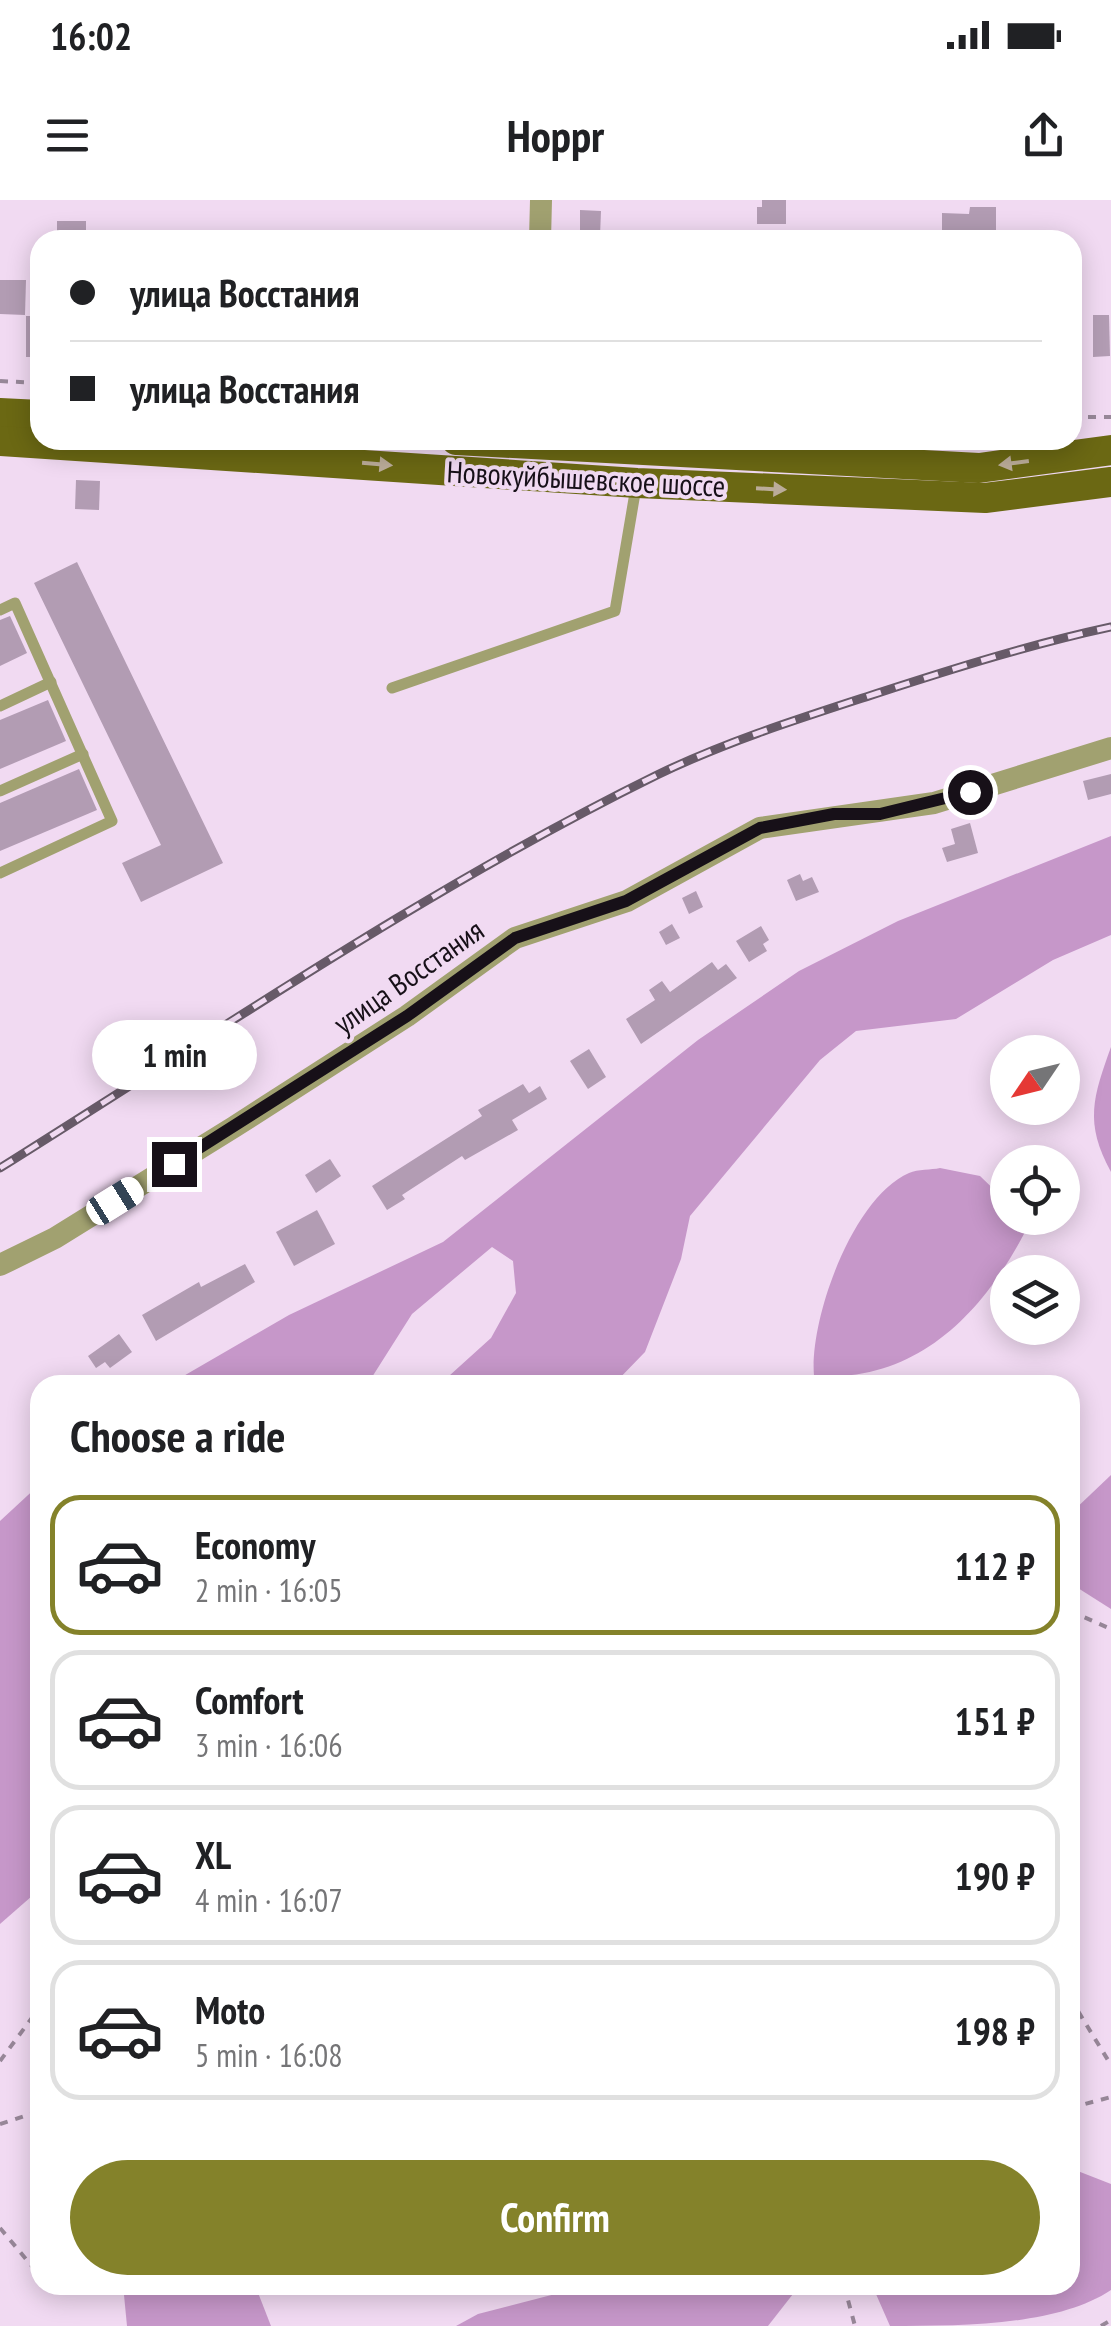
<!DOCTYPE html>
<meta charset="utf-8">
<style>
:root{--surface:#fff;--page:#f6f6f6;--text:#202124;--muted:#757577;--line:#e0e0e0;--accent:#84822a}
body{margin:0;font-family:"PT Sans Narrow",sans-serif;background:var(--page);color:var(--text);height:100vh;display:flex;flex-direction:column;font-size:38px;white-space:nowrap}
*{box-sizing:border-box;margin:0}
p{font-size:32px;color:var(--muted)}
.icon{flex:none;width:55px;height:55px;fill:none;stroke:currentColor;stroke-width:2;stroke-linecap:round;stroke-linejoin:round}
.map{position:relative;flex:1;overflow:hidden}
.details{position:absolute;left:30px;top:1175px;width:1050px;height:920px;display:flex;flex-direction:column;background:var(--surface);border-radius:30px;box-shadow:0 5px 25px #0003}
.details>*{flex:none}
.banner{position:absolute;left:30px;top:30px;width:1052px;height:220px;border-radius:30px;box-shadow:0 5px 25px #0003;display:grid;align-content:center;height:220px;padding:0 40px;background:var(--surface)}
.needle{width:65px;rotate:235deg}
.buttons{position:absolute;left:990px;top:835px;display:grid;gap:20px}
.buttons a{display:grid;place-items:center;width:90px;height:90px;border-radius:50%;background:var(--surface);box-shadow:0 5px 25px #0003;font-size:50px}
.end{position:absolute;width:45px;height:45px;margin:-22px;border:12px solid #171018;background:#fff;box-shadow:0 0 0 5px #fff}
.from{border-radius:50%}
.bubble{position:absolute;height:70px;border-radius:35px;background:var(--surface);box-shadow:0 5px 25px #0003;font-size:32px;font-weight:800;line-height:70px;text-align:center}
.car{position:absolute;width:30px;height:60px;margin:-30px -15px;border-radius:12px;box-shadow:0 0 8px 2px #0007;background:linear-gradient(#fff 24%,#345 0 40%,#fff 0 76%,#345 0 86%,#fff 0)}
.banner b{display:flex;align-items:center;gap:35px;height:95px;font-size:38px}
.banner b+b{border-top:2px solid var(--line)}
.banner i{width:25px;height:25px;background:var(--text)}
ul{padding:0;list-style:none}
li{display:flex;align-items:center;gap:30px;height:140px;margin:0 20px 15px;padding:0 20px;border:5px solid var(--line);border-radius:30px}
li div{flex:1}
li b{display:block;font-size:38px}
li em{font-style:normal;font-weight:800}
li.selected{border-color:var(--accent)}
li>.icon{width:90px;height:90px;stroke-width:1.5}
h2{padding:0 40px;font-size:45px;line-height:120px}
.cta{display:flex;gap:20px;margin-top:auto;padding:20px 40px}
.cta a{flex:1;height:115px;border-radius:60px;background:var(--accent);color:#fff;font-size:40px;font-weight:800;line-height:115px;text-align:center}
.status{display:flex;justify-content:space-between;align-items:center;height:70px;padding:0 50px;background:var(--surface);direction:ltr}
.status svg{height:28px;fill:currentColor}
header{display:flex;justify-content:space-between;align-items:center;height:130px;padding:0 40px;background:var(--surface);font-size:45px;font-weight:800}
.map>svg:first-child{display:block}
.water{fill:#c697c9}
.building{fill:#b29cb3}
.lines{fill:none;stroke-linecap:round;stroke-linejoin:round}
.path{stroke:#978798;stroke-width:4;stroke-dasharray:8 8;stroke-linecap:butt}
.lane{stroke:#a1a170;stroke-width:11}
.street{stroke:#a1a170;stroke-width:22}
.primary{stroke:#6b6813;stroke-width:30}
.rail-casing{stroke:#675a68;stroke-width:9}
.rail{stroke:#f1daf2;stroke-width:5;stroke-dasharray:15;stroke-linecap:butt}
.oneway{fill:#bbac99}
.route{stroke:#171018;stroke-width:12}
.labels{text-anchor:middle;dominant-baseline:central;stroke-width:8;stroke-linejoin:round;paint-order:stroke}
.street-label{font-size:30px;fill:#171018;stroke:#f1daf2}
</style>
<div class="status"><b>16:02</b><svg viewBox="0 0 49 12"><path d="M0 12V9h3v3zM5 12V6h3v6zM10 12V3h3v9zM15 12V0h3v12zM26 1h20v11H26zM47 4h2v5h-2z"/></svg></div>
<header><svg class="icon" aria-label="menu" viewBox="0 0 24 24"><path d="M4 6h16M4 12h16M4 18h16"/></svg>Hoppr<svg class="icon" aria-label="share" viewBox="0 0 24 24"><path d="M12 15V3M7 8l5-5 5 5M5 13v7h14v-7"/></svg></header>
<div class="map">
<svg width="1111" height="2126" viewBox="0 0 1111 2126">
<rect width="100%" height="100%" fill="#f1daf2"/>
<g class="water">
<polygon points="1111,636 1111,735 1053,760 956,819 856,831 820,860 690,1016 681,1059 645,1152 613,1185 439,1185 491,1138 516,1093 513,1061 492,1047 412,1114 367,1185 168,1185 289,1115 443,1042 698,840 799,771 898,721"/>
<path d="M1111,847v125c-27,-49 -18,-75 0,-125z"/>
<path d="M940,968l40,8 27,26 1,16h12l5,14c-44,84 -110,151 -211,144 -5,-57 39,-179 95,-203 9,-4 22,-3 31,-5z"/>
<polygon points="1111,1275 1111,1409 1070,1383 1070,1314"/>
<polygon points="40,1284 40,1689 0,1724 0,1321"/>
<path d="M1070,1968l41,16v106c-54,36 -150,36 -221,36l-18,-41h198z"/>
<polygon points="130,2085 255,2085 271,2126 127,2126 124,2095"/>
<polygon points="590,2085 800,2085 768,2126 456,2126 478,2114"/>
</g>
<g class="building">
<polygon points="762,0 786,0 786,24 757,24 757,7 762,7"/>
<polygon points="970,7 996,7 996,34 942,33 942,13 969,14"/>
<polygon points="580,10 601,11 600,36 580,36"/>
<rect x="57" y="21" width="29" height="19"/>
<polygon points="0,80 26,80 25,115 0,114"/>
<polygon points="1093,115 1109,115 1110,156 1093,157"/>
<rect x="26" y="116" width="14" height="41"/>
<polygon points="76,280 100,281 99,310 75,309"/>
<polygon points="77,362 223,663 141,702 122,663 161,645 34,383"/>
<polygon points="10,416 27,453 0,466 0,420"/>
<polygon points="48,500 66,541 0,569 0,520"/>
<polygon points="79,569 97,610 0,651 0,603"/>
<polygon points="1111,574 1111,594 1088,600 1083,581"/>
<polygon points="970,623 978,653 947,662 942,648 955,644 951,629"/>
<polygon points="800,674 803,681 812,677 819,692 796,701 787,680"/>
<polygon points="696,691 703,707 689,714 682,698"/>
<polygon points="672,724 680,738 666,745 659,732"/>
<polygon points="761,726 769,740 763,744 767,751 749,762 736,741"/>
<polygon points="712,762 718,770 726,764 737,778 641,844 626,819 655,800 649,790 662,781 670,792"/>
<polygon points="589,849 606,877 588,889 570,861"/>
<polygon points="523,884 529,893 540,886 547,899 512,920 518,930 465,960 462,956 402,995 405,999 387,1010 372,986 482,916 478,910"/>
<polygon points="330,959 341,976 316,993 305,975"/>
<polygon points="317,1010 335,1044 294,1066 276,1032"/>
<polygon points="245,1064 255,1082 156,1141 142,1115 199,1082 201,1087"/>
<polygon points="119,1134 132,1152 110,1168 105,1162 96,1168 88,1156"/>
</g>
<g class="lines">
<g class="path">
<polyline points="0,181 40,183"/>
<polyline points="1072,217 1111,217"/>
<polyline points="1070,1411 1111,1429"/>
<polyline points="1070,1798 1111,1865"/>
<polyline points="0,1861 40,1807"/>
<polyline points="1070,1908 1111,1897"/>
<polyline points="0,1924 40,1911"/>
<polyline points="0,2028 36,2071"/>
<polyline points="844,2085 855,2126"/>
<polyline points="1101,2126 1111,2120"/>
</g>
<g class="lane">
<polyline points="0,410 15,403 112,621 0,673"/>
<polyline points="392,488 615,411 636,287"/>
<polyline points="0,506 51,482"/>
<polyline points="0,591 83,554"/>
</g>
<g class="street">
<polyline points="540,40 541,0"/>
<polyline points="0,1065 55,1038 234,927 407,816 515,738 627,701 760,628 934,603 1111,548"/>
</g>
<g class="primary">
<polyline points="0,213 40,215"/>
<polyline points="456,240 979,268 1111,250"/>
<polyline points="0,241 637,283 985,298 1111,282"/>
</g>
<defs>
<path id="rail" d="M0,968c216,-135 429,-281 657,-393 70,-34 147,-58 221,-82 77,-25 154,-49 233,-66"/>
</defs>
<use href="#rail" class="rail-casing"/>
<use href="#rail" class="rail"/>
</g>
<defs><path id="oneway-solid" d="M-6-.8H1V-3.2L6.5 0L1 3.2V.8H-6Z" transform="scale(2.5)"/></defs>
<g class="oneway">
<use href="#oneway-solid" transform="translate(1014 263) rotate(172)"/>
<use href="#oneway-solid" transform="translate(377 264) rotate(5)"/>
<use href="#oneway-solid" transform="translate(771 289) rotate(3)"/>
</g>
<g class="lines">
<polyline class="route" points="174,964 407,816 515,738 626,701 760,628 834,614 880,614 970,592"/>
</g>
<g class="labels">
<g class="street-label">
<text transform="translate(586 278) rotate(3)">Новокуйбышевское шоссе</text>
<text transform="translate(408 776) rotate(-35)">улица Восстания</text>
</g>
</g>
</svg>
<div class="buttons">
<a><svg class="needle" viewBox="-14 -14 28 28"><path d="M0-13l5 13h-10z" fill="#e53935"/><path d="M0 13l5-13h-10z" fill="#757577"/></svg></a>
<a><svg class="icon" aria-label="locate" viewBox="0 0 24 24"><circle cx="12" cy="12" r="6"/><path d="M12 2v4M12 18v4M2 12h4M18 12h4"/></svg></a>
<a><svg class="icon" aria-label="layers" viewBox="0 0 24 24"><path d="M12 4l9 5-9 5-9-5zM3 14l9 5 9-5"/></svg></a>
</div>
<i class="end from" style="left:970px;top:592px"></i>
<i class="end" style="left:174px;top:964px"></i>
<div class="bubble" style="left:92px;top:820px;width:165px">1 min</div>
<i class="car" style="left:115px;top:1001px;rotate:58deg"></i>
<div class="banner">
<b><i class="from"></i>улица Восстания</b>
<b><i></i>улица Восстания</b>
</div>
<section class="details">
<h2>Choose a ride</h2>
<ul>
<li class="selected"><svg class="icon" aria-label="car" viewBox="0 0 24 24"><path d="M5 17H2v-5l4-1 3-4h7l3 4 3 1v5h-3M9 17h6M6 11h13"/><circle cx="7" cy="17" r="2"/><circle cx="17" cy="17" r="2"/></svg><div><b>Economy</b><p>2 min · 16:05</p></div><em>112 ₽</em></li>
<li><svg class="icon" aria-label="car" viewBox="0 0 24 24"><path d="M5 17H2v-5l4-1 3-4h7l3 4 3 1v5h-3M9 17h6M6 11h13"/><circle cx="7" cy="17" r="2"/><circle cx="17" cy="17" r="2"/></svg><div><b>Comfort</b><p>3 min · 16:06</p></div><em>151 ₽</em></li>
<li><svg class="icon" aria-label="car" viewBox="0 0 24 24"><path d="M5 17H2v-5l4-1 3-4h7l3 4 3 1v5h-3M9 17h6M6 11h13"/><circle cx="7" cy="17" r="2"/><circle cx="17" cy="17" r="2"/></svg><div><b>XL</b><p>4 min · 16:07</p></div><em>190 ₽</em></li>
<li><svg class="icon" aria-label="car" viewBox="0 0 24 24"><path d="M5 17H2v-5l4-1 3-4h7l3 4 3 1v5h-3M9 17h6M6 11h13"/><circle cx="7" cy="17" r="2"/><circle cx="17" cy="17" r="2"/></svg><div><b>Moto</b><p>5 min · 16:08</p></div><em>198 ₽</em></li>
</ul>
<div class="cta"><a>Confirm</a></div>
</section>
</div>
